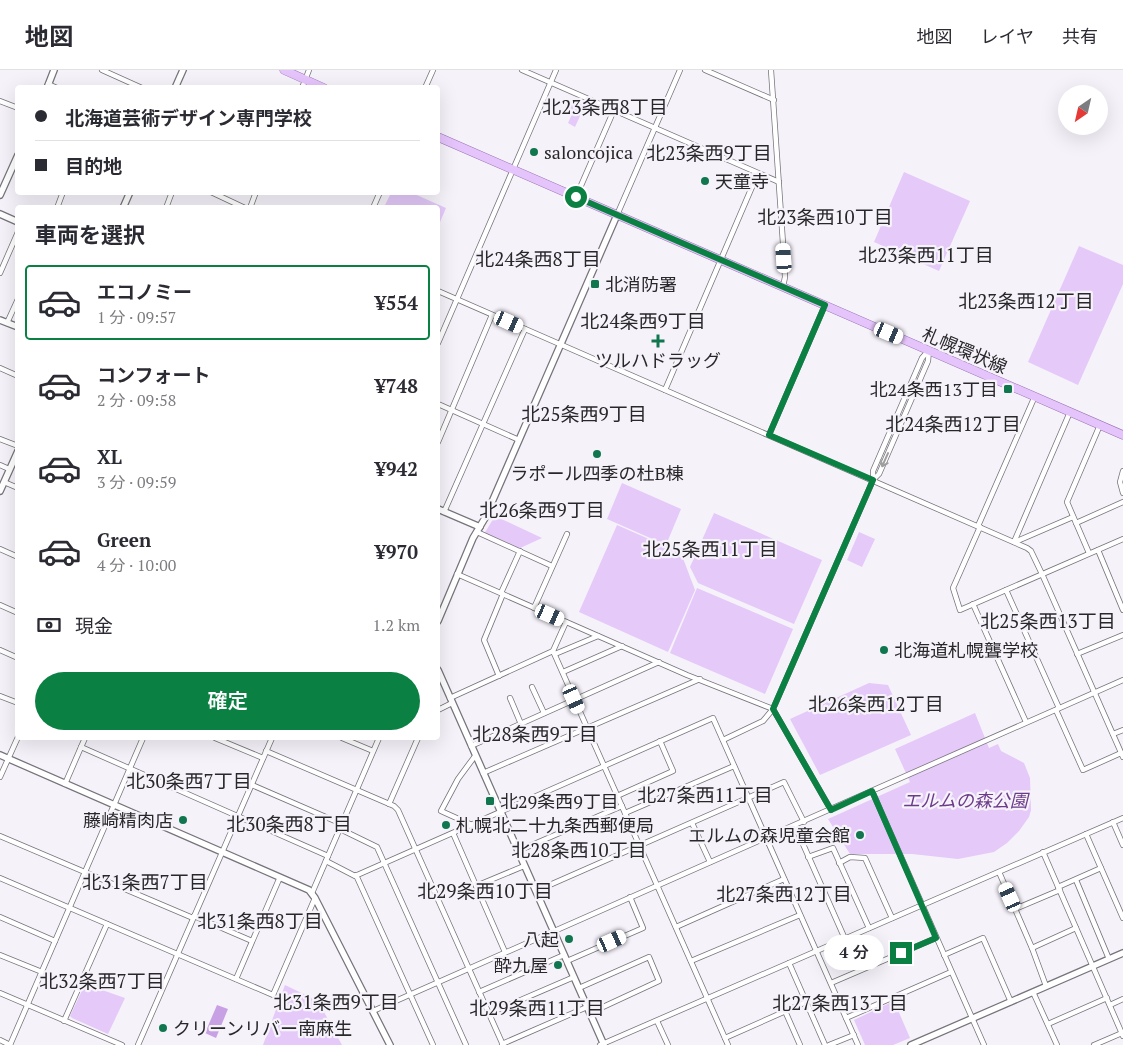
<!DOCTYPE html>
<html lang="ja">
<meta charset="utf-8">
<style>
:root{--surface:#fff;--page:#f7f7f7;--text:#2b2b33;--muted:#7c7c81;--line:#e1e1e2;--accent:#0b8043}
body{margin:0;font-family:"PT Serif","Noto Sans JP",serif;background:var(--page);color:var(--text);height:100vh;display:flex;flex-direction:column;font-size:19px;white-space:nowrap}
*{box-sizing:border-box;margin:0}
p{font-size:16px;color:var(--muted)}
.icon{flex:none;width:28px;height:28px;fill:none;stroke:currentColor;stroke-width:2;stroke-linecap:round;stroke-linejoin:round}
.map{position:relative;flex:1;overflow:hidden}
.drawer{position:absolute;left:15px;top:135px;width:425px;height:535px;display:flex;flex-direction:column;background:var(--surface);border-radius:5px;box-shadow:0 5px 20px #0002}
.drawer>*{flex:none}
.top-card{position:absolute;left:15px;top:15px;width:425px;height:110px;border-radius:5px;box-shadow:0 5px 20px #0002;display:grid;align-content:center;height:110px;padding:0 20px;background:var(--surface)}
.needle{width:32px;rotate:214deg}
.fabs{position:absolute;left:1058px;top:15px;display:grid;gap:10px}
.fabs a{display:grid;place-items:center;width:50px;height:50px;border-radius:50%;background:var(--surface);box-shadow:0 5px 20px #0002;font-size:25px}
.end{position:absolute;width:22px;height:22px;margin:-11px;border:6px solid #0b8043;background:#fff;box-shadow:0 0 0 2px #fff}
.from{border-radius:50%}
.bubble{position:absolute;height:35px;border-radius:18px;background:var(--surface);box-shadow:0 5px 20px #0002;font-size:16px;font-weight:600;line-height:35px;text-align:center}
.car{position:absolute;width:15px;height:30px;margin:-15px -8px;border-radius:6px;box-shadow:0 0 4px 1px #0007;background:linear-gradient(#fff 24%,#345 0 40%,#fff 0 76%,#345 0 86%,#fff 0)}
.top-card b{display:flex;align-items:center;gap:18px;height:48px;font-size:19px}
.top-card b+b{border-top:1px solid var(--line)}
.top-card i{width:12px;height:12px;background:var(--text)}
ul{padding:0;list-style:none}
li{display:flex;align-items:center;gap:15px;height:75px;margin:0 10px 8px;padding:0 10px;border:2px solid transparent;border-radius:5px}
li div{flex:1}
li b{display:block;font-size:19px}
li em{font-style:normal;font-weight:600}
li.on{border-color:var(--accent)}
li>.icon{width:45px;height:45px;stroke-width:1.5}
h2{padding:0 20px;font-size:22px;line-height:60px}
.pay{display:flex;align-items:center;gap:12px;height:55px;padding:0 20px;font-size:19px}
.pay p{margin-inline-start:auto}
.button{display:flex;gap:10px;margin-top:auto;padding:10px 20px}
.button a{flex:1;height:58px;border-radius:30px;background:var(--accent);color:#fff;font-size:20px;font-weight:600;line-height:58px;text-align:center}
header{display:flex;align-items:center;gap:30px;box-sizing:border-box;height:70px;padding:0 25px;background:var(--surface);border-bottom:1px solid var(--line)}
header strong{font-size:24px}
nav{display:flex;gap:28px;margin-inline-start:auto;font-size:18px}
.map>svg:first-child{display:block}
.green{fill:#e4c9f9}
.water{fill:#c8a1e5}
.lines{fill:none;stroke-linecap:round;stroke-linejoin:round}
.minor-casing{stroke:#77737a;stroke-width:6}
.tertiary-casing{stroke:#77737a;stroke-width:8}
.primary-casing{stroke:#9773b1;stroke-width:9}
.minor{stroke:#fff;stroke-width:4.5}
.tertiary{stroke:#fff;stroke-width:5.5}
.primary{stroke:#e5c4fb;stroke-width:8}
.oneway{stroke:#9e9e9f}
.route{stroke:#0b8043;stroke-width:6}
.poi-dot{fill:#10764e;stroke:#f6f2fa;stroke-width:2}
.labels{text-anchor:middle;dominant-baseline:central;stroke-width:4.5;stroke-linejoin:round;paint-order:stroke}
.poi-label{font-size:18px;fill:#28272a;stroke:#f6f2fa;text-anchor:start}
.street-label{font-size:18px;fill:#28272a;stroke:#f6f2fa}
.park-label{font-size:18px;font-style:italic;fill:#6c3b8b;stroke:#f6f2fa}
.neighbourhood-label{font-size:19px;fill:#28272a;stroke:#f6f2fa}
</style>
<header>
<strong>地図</strong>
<nav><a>地図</a><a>レイヤ</a><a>共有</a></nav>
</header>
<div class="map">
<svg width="1123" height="975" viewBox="0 0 1123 975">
<rect width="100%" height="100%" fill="#f6f2fa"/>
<g class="green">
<polygon points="572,29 585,35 575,57 568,53 573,42 567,39"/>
<polygon points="904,102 970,131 939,201 874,172"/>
<polygon points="410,122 446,138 438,157 438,138 384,137 391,123"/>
<polygon points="1079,176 1123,195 1123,214 1078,315 1028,292"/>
<polygon points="622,413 681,439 666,475 607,449"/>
<polygon points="714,443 822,490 794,554 698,513 690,497"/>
<polygon points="495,446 542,468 518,479 484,464"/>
<polygon points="617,455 681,483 695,520 668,582 579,542"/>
<polygon points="859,462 875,469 862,497 847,490"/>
<polygon points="697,518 793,559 765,624 670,583"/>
<polygon points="869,613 888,615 911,665 820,705 790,649"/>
<polygon points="975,643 989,678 998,674 1001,681 1024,693 1030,708 1031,740 1029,747 1019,761 1007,773 994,782 958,789 912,784 850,784 828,749 910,712 895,679"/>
<polygon points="85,914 125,928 108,964 72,948 70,946"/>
<polygon points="285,915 318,931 342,975 263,975"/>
<polygon points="894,931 910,968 893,975 865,975 854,950"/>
</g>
<polygon class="water" points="217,935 228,939 216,968 205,963"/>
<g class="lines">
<defs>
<g id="minor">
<polyline points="102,0 142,18"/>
<polyline points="522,0 779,112"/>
<polyline points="705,0 774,30"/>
<polyline points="771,0 784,188 785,207 783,217"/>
<polyline points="48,14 57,18"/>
<polyline points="302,18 309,0"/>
<polyline points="425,18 433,0"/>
<polyline points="0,31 18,38"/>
<polyline points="211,122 245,138"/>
<polyline points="576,127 614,40"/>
<polyline points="57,138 63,122"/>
<polyline points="166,138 172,122"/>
<polyline points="250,138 256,122"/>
<polyline points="373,138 380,122"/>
<polyline points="617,145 680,0"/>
<polyline points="0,203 18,162"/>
<polyline points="438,221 1027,478 1031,481 1042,504 1123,687"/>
<polyline points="7,253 18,229"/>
<polyline points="438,273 556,0"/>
<polyline points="0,298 18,306"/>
<polyline points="665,320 758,103"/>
<polyline points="438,334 519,370"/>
<polyline points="769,365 825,235"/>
<polyline points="0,369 18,376"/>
<polyline points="438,372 492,245"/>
<polyline points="0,395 9,399"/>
<polyline points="1123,401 1120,412 1123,423"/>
<polyline points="873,410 873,401 922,288 929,280"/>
<polyline points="4,412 18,418"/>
<polyline points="444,442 525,259"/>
<polyline points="1076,453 1123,432"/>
<polyline points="978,456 1035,326"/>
<polyline points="980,457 953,518 960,540 1123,469"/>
<polyline points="477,462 552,496"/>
<polyline points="1014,472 1070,342"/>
<polyline points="1015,472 1073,447"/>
<polyline points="0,479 18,487"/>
<polyline points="1098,480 1123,540"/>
<polyline points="1089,483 1067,432 1100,355"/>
<polyline points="457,504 687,605 773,639 763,651 723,670"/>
<polyline points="1006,520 1059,638"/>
<polyline points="501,523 520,481"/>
<polyline points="973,534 1026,652"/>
<polyline points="0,535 18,543"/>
<polyline points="534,538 567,464"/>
<polyline points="566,552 553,581 728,975"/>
<polyline points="0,580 18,588"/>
<polyline points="555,584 598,566"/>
<polyline points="1077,584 1123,565"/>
<polyline points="563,602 622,576"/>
<polyline points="499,606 484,570 503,524"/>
<polyline points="532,617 544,643"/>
<polyline points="0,626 18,633"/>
<polyline points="450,628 553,581"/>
<polyline points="510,628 521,654"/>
<polyline points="438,640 452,633"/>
<polyline points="1056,640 1083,700 1121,683"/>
<polyline points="1113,664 1123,660"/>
<polyline points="215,668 263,688"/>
<polyline points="342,668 373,681"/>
<polyline points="471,676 659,592"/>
<polyline points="81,677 328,786"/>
<polyline points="266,681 394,736 398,740 503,975"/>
<polyline points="483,703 700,609"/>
<polyline points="0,707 18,667"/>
<polyline points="65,714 85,668"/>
<polyline points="252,715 342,754"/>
<polyline points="872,721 984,975"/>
<polyline points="617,726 673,701 660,671"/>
<polyline points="389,734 418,668"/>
<polyline points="831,740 773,639 870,417 873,410 879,404 928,291 929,280"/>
<polyline points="625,743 734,696"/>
<polyline points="1113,752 1123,775"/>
<polyline points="692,753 710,792"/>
<polyline points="472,755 441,741 458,709 475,686"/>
<polyline points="795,756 845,869"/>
<polyline points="340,759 377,777 466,975"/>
<polyline points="453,763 505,882"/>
<polyline points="1086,764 1123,848"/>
<polyline points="0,766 193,848"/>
<polyline points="518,781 622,736"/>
<polyline points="1043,782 1123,966"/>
<polyline points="808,787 833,778 869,858"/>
<polyline points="326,791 355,806 713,648 858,975"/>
<polyline points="839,793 850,787 865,788 892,848"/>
<polyline points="999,802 1032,878 1046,916"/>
<polyline points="356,805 433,975"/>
<polyline points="0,808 273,925 315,828"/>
<polyline points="1076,810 1109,889"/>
<polyline points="476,816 524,796"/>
<polyline points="1058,817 1101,798"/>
<polyline points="536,821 784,712 804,752"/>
<polyline points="312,823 379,668"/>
<polyline points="1015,839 1060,820"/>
<polyline points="194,846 252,871"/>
<polyline points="0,847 55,871"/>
<polyline points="676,857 784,809"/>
<polyline points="1032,878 1076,858"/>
<polyline points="0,885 42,902"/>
<polyline points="944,885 983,868 1011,932"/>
<polyline points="567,891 643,858 630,827"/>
<polyline points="691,891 800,845"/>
<polyline points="789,893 825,975"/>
<polyline points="236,909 280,807"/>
<polyline points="831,913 936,868"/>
<polyline points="579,918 649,887 659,911 590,943"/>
<polyline points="479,922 564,885"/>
<polyline points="1033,922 1057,975"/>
<polyline points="0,923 122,975"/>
<polyline points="1110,935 1123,929"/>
<polyline points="373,941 1123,610"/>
<polyline points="785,941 800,975"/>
<polyline points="488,944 574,907"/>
<polyline points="846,948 951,902"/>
<polyline points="64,951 107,854"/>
<polyline points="657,951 668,975"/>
<polyline points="1048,954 1107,928"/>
<polyline points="725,968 806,932"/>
<polyline points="0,970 10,975"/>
<polyline points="502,974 587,937"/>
<polyline points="10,975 143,668"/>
<polyline points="138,975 272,668"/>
<polyline points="600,975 1123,748"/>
<polyline points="829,975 854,965"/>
<polyline points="1094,975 1122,963"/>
</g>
<g id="tertiary">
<polyline points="47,18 54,0"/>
<polyline points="175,18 183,0"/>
<polyline points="0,125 18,85"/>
<polyline points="123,138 130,122"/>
<polyline points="0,144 18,152"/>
<polyline points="0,250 18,257"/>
<polyline points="0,421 18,381"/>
<polyline points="438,439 480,457"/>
<polyline points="438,551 473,468 485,448 617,145"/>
<polyline points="438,600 604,975"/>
<polyline points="0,685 309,820 315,828 390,975"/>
<polyline points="911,975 1123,883"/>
</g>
<g id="primary">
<polyline points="284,0 324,18"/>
<polyline points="438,67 1123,365"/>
</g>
</defs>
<use href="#minor" class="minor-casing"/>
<use href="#tertiary" class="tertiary-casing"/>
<use href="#primary" class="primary-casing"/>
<use href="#minor" class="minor"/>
<use href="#tertiary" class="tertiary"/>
<use href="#primary" class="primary"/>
</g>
<defs><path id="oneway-shaft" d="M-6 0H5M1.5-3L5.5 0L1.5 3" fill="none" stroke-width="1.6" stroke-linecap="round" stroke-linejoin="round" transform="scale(1.25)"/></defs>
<use class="oneway" href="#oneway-shaft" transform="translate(885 390) rotate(114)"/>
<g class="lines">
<polyline class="route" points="576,127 825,235 769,365 873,410 773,639 831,740 872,721 936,868 901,883"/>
</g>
<g class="poi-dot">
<circle cx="534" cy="82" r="5"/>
<circle cx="705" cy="111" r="5"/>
<rect x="590" y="209" width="10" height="10" rx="2.5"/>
<path d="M655.5 263.5h5v5h5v5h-5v5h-5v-5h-5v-5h5z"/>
<rect x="1003" y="314" width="10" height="10" rx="2.5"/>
<circle cx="597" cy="384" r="5"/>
<circle cx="884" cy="580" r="5"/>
<rect x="485" y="726" width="10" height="10" rx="2.5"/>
<circle cx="183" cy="750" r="5"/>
<circle cx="446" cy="755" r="5"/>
<circle cx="860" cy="765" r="5"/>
<circle cx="569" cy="869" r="5"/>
<circle cx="558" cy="895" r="5"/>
<circle cx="163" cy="958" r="5"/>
</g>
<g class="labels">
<g class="poi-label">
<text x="544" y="82">saloncojica</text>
<text x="715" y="111">天童寺</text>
<text x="605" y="214">北消防署</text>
<text x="658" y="290" text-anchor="middle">ツルハドラッグ</text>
<text x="998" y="319" text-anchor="end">北24条西13丁目</text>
<text x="597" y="403" text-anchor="middle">ラポール四季の杜B棟</text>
<text x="894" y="580">北海道札幌聾学校</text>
<text x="500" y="731">北29条西9丁目</text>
<text x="173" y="750" text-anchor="end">藤崎精肉店</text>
<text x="456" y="755">札幌北二十九条西郵便局</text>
<text x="850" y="765" text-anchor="end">エルムの森児童会館</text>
<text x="559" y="869" text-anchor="end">八起</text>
<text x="548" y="895" text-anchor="end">酔九屋</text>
<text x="173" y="958">クリーンリバー南麻生</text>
</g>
<g class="street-label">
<text transform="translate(965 280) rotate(23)">札幌環状線</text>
</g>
<g class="park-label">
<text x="965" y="730">エルムの森公園</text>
</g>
<g class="neighbourhood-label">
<text x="605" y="36">北23条西8丁目</text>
<text x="709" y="82">北23条西9丁目</text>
<text x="825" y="146">北23条西10丁目</text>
<text x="926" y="184">北23条西11丁目</text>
<text x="538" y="188">北24条西8丁目</text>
<text x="1026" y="230">北23条西12丁目</text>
<text x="643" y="250">北24条西9丁目</text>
<text x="584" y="343">北25条西9丁目</text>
<text x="953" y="353">北24条西12丁目</text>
<text x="542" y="439">北26条西9丁目</text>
<text x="710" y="478">北25条西11丁目</text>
<text x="1048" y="550">北25条西13丁目</text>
<text x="876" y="633">北26条西12丁目</text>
<text x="535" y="663">北28条西9丁目</text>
<text x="189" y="710">北30条西7丁目</text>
<text x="705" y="724">北27条西11丁目</text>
<text x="289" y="753">北30条西8丁目</text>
<text x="579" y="779">北28条西10丁目</text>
<text x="145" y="811">北31条西7丁目</text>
<text x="485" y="820">北29条西10丁目</text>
<text x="784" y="823">北27条西12丁目</text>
<text x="260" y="850">北31条西8丁目</text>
<text x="102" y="910">北32条西7丁目</text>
<text x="336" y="931">北31条西9丁目</text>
<text x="840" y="932">北27条西13丁目</text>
<text x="537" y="937">北29条西11丁目</text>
</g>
</g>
</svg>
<div class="fabs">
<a><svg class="needle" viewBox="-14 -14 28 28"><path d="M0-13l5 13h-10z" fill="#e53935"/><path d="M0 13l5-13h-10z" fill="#7c7c81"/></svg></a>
</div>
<i class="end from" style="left:576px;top:127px"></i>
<i class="end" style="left:901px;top:883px"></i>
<div class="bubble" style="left:824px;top:865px;width:60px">4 分</div>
<i class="car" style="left:784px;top:188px;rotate:356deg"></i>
<i class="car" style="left:509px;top:252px;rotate:114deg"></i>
<i class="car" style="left:889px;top:263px;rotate:113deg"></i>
<i class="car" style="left:550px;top:545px;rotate:114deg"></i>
<i class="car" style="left:574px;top:629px;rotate:156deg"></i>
<i class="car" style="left:1010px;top:827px;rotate:336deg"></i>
<i class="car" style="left:612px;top:871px;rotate:66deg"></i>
<div class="top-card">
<b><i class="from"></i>北海道芸術デザイン専門学校</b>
<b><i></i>目的地</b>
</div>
<section class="drawer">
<h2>車両を選択</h2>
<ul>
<li class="on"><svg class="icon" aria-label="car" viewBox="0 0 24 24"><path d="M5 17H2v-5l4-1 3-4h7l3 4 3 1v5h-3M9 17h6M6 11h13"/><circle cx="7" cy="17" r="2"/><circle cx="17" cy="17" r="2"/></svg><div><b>エコノミー</b><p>1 分 · 09:57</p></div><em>¥554</em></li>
<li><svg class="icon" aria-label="car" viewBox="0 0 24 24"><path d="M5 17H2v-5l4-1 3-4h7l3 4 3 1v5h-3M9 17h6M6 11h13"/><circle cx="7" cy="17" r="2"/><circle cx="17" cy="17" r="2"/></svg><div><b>コンフォート</b><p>2 分 · 09:58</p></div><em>¥748</em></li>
<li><svg class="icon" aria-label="car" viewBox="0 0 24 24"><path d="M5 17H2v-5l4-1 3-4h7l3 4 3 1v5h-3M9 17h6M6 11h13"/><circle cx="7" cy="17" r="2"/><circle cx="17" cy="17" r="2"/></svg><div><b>XL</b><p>3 分 · 09:59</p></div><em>¥942</em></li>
<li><svg class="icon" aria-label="car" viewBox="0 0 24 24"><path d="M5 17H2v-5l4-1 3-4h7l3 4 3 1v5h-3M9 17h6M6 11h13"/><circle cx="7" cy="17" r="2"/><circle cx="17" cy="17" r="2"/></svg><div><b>Green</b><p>4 分 · 10:00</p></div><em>¥970</em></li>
</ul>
<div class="pay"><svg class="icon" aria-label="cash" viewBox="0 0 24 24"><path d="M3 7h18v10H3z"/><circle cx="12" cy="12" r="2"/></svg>現金<p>1.2 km</p></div>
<div class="button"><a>確定</a></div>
</section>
</div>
